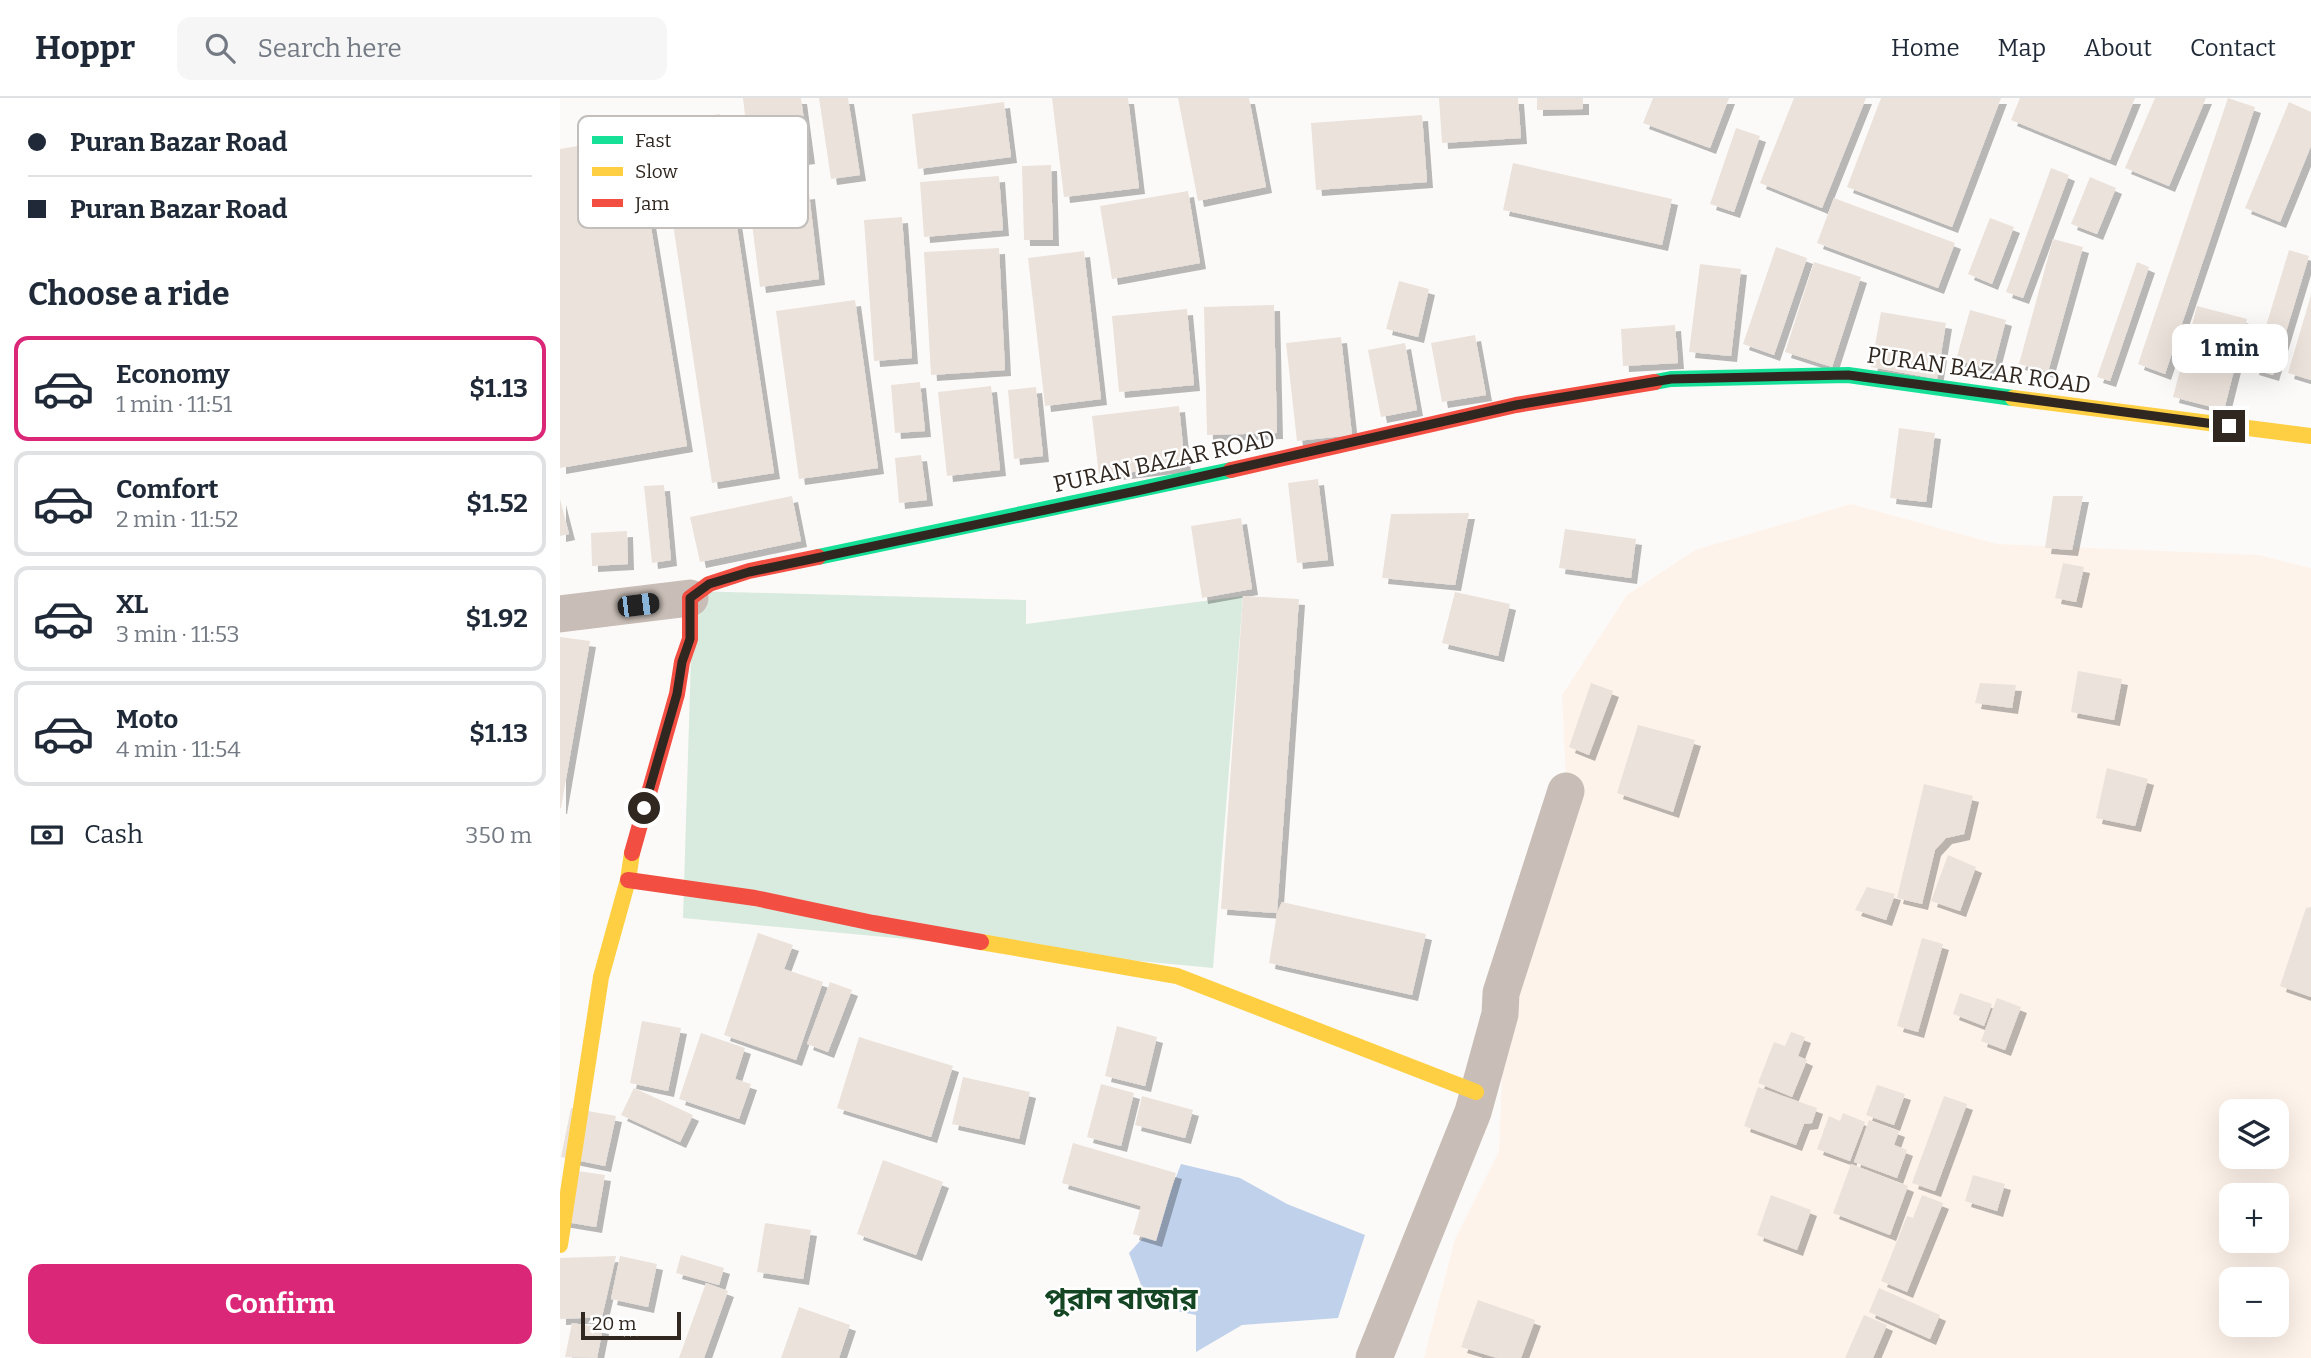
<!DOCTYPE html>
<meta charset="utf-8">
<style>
:root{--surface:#fff;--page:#f6f6f7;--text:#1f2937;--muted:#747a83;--line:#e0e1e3;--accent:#db2777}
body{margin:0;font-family:Bitter,"Noto Sans Bengali",serif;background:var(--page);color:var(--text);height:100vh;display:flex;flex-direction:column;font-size:26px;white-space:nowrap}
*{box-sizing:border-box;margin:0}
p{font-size:23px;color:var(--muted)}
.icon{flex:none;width:38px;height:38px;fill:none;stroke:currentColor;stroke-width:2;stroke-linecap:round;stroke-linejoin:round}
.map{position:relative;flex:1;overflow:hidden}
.panel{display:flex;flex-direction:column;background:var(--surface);width:560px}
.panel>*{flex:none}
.top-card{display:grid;align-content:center;height:154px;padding:0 28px;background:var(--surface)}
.controls{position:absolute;left:1659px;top:1001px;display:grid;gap:14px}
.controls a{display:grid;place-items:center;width:70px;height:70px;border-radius:14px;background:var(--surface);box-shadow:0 7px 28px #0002;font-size:35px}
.scale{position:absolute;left:21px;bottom:18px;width:100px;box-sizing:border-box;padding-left:7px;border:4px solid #302720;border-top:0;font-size:19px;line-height:24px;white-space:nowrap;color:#302720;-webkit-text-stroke:5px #fff;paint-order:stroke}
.end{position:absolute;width:32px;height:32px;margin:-16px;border:9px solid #302720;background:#fff;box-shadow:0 0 0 4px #fff}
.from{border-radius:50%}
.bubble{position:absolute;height:49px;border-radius:14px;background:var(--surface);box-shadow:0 7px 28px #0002;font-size:23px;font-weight:700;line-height:49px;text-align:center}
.car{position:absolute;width:21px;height:42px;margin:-21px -10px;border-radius:9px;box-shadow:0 0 5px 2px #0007;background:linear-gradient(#222 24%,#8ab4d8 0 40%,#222 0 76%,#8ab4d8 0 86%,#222 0)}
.top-card b{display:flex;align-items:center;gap:24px;height:66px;font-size:26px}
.top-card b+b{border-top:2px solid var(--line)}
.top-card i{width:18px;height:18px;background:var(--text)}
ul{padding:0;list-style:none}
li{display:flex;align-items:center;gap:21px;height:105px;margin:0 14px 10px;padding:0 14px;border:4px solid var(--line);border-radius:14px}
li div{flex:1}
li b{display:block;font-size:26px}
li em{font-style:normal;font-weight:700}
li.selected{border-color:var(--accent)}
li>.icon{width:63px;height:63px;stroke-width:1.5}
h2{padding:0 28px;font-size:32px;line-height:84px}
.pay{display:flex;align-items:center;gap:18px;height:77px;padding:0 28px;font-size:26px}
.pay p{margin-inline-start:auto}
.cta{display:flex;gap:14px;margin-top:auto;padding:14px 28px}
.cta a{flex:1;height:80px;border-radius:14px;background:var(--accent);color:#fff;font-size:28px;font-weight:700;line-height:80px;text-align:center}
header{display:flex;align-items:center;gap:42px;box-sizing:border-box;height:98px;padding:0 35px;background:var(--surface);border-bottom:2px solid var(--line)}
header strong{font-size:33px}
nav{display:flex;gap:38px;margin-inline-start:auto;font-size:24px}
.search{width:490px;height:63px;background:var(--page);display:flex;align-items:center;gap:18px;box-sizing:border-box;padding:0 24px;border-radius:14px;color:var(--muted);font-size:26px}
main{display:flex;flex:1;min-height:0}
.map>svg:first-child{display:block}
.built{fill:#fef3ea;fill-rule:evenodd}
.green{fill:#d9ebde}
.water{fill:#c0d1eb}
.building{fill:#ebe2db;filter:url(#shadow)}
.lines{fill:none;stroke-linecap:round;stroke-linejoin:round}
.street{stroke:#c9beb7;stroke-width:37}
.fast{stroke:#16e098;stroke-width:16}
.slow{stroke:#ffcf43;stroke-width:16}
.jam{stroke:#f24e42;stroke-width:16}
.route{stroke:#302720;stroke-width:9}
.labels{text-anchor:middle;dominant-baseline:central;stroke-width:5;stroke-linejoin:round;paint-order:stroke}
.street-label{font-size:23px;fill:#302720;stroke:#fff}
.district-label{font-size:30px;font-weight:bold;fill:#144624;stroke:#fff}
.key{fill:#fff;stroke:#c1bebc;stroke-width:2}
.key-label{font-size:19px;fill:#302720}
</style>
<header>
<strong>Hoppr</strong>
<div class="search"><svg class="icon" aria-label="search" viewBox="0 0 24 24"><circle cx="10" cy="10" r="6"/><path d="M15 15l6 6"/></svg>Search here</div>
<nav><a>Home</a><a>Map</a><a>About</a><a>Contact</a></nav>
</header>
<main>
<section class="panel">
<div class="top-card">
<b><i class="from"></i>Puran Bazar Road</b>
<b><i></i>Puran Bazar Road</b>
</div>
<h2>Choose a ride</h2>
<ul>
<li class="selected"><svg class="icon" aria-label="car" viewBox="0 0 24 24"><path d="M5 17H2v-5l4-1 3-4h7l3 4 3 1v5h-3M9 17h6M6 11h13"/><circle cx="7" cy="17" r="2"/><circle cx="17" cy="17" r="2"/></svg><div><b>Economy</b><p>1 min · 11:51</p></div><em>$1.13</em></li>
<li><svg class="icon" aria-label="car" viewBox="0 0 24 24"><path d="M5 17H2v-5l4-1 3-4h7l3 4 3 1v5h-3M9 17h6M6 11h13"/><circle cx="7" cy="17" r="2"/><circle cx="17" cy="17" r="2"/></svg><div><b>Comfort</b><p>2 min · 11:52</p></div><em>$1.52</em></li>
<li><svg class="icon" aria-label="car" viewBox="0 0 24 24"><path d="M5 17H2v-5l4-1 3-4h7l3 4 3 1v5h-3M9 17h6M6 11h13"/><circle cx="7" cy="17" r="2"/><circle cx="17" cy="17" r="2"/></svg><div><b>XL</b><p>3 min · 11:53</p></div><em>$1.92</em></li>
<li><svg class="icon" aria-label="car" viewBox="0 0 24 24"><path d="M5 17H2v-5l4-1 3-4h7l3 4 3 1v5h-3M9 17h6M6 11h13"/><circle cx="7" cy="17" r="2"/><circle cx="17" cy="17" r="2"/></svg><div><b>Moto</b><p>4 min · 11:54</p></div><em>$1.13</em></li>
</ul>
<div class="pay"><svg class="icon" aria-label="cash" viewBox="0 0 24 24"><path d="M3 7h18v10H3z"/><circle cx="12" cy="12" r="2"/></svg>Cash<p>350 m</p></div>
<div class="cta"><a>Confirm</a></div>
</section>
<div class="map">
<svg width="1751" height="1260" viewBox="0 0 1751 1260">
<defs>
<filter id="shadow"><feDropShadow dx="6" dy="6" stdDeviation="0" flood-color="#0004"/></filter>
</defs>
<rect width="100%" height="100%" fill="#fcfaf8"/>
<path class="built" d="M1291,406l146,40 262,11 52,13v790h-887l31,-119 44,-88 6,-148 63,-178 -6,-130 65,-100 68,-45zM1671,1013h46v46h-46zM1671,1097h46v46h-46zM1671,1181h46v46h-46z"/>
<polygon class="green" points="133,493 466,502 466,526 683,498 653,870 123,820"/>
<polygon class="water" points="621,1066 680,1080 727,1106 805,1137 778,1220 682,1227 636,1254 636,1217 621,1214 586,1200 569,1155 600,1121"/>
<g class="building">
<polygon points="183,0 241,0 249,60 191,68"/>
<polygon points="259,0 288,0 300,77 271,81"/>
<polygon points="492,0 568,0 579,90 504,99"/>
<polygon points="618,0 689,0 706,89 638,103"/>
<polygon points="879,0 958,0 961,40 882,45"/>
<polygon points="977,0 1023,0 1023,11 977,12"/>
<polygon points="1093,0 1169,0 1150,50 1083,25"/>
<polygon points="1234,0 1306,0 1262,110 1200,85"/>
<polygon points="1321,0 1441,0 1392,129 1287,89"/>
<polygon points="1460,0 1575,0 1550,62 1451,22"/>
<polygon points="1595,0 1646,0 1609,88 1565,70"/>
<polygon points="1668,0 1695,9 1605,276 1578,266"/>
<polygon points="444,4 451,59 358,71 352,16"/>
<polygon points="1729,4 1751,14 1751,48 1720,124 1685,110"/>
<polygon points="160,16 214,375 152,385 98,26"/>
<polygon points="862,17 867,84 756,92 751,25"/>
<polygon points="1176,30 1200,38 1174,114 1150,106"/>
<polygon points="76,38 127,348 0,370 0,51"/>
<polygon points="953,65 1112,101 1102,147 943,112"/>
<polygon points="491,67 493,142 464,142 462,68"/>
<polygon points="1491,70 1509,77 1463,200 1446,194"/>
<polygon points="439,78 443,132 364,139 360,84"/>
<polygon points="1530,79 1556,90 1537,136 1511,126"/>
<polygon points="628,93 640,165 552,181 540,108"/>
<polygon points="249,95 259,181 200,189 189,102"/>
<polygon points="1274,100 1395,145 1378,190 1257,145"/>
<polygon points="342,119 352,260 314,263 304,122"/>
<polygon points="1430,120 1454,129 1432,186 1408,176"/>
<polygon points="1493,141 1523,149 1488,274 1459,266"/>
<polygon points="1216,149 1247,160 1214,257 1183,246"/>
<polygon points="439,150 445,272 371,277 364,154"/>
<polygon points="1729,152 1749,158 1713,277 1693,271"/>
<polygon points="524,153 541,301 485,308 468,160"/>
<polygon points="1254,164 1301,179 1272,269 1225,254"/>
<polygon points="1577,164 1589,169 1550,283 1537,279"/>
<polygon points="1140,166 1181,171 1171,258 1129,254"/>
<polygon points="839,183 869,191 858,239 826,231"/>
<polygon points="1751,197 1751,282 1728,275"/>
<polygon points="295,202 318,370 239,381 216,213"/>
<polygon points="714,207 717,335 647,337 644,209"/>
<polygon points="1637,208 1687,221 1664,312 1613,299"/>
<polygon points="627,211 634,287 559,294 552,218"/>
<polygon points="1410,212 1446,222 1433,272 1396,262"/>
<polygon points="1321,214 1386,225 1377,281 1311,269"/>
<polygon points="1115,227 1118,265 1063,268 1061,231"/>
<polygon points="915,237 926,297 882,304 871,245"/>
<polygon points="781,239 792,337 737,343 726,245"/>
<polygon points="845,245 857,312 821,319 808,252"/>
<polygon points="360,284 365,333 335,335 331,287"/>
<polygon points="431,288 440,372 387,378 378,294"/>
<polygon points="476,289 483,358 454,361 448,292"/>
<polygon points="619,308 625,368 539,378 532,318"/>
<polygon points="1339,330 1375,335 1366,404 1330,400"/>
<polygon points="361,357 367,402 339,405 335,360"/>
<polygon points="758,381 768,462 737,465 728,385"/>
<polygon points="104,387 111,462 92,465 84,388"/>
<polygon points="232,398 241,443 140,464 130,419"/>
<polygon points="1493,398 1523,398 1512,452 1485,450"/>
<polygon points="0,401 9,436 0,438"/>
<polygon points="909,415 895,487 822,480 831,416"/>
<polygon points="681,420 692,491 642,500 631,428"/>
<polygon points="1005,431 1076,441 1071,480 999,470"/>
<polygon points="67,433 68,466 32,468 31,435"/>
<polygon points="1503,465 1524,469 1516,504 1495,500"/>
<polygon points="895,494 950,506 938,558 882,545"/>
<polygon points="683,498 739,501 717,815 661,811"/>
<polygon points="0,539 30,543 1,710 0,710"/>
<polygon points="1518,573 1562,581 1554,622 1511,614"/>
<polygon points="1031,585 1053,593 1029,657 1009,649"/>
<polygon points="1420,585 1456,587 1452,610 1415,605"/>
<polygon points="1078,627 1135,642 1113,714 1057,695"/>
<polygon points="1547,670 1588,681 1575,728 1536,720"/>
<polygon points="1364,686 1413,698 1404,736 1386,740 1375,752 1362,806 1337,800"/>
<polygon points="1388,757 1416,769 1400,813 1371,803"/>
<polygon points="1307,789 1335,796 1326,822 1295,812"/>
<polygon points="722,804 866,836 852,897 709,865 717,815"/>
<polygon points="1751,809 1751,899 1720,888 1746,810"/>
<polygon points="198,835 233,847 224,871 263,884 236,962 164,937"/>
<polygon points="1362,840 1383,846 1358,934 1337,928"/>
<polygon points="270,884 292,892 268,954 247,946"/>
<polygon points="1400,895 1432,906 1424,928 1393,916"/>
<polygon points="1437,900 1461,909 1445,952 1421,943"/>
<polygon points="82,923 121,930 108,993 70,985"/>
<polygon points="557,928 597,939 585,988 545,978"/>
<polygon points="1231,934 1245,939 1238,958 1247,962 1232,999 1198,985 1214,944 1225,948"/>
<polygon points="141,935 185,950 175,981 191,986 179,1021 119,1001"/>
<polygon points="299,939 393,968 371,1039 277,1010"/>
<polygon points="403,979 470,994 459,1041 392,1026"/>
<polygon points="541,986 574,995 561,1048 527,1039"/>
<polygon points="1317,987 1345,996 1334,1027 1306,1017"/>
<polygon points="1198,989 1257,1010 1252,1025 1244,1026 1236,1047 1184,1028"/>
<polygon points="74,990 133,1017 120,1044 61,1017"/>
<polygon points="582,998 633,1012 625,1040 575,1027"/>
<polygon points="1384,998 1407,1006 1375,1093 1352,1085"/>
<polygon points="11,1010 56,1018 45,1068 1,1059"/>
<polygon points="1283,1015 1305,1024 1290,1063 1257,1051 1269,1018 1280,1023"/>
<polygon points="1309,1022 1339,1033 1334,1047 1347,1052 1337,1080 1294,1064"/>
<polygon points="513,1045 616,1075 596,1143 573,1136 581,1108 502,1085"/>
<polygon points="323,1062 383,1084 356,1157 297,1136"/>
<polygon points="1291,1066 1348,1088 1330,1137 1273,1115"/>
<polygon points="4,1071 45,1077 36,1129 0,1123"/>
<polygon points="1413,1077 1445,1086 1437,1113 1405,1103"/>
<polygon points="1211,1097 1251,1112 1237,1152 1197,1137"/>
<polygon points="1362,1097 1383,1105 1347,1194 1321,1183 1347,1118 1353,1120"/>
<polygon points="205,1125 251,1132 243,1181 197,1174"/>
<polygon points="121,1157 164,1170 159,1187 116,1175"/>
<polygon points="56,1158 42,1219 0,1221 0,1160"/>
<polygon points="60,1158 97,1166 88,1209 51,1201"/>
<polygon points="146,1185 168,1193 144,1260 119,1260"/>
<polygon points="1319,1190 1380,1217 1370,1241 1309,1214"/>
<polygon points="918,1202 975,1222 961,1260 937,1260 901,1249"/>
<polygon points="239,1209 290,1227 279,1260 221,1260"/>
<polygon points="1304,1217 1327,1227 1313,1260 1285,1260"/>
<polygon points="12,1225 43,1230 37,1260 5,1259"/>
</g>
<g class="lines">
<g class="street">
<polyline points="0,516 130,500"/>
<polyline points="814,1260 913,1014 940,916 941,895 1006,693"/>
</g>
<g class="fast">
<polyline points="1095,284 1111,281 1288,277 1453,300"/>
<polyline points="258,459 671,372"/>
</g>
<g class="slow">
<polyline points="1453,300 1751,338"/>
<polyline points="421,844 617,878 916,994"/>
<polyline points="0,1147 41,879 68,782 72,755"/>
</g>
<g class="jam">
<polyline points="671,372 956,307 1095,284"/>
<polyline points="72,755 117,596 122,564 130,541 130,500 149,486 189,473 258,459"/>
<polyline points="68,782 195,800 313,825 421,844"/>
</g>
</g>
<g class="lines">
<polyline class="route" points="84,710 117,596 122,564 130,541 130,500 149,486 189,474 581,392 956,307 1111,281 1288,277 1669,328"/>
</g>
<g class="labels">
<g class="street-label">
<text transform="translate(1419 272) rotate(8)">PURAN BAZAR ROAD</text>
<text transform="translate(604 363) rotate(-12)">PURAN BAZAR ROAD</text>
</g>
<g class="district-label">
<text x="561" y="1201">পুরান বাজার</text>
</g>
</g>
<rect x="18" y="18" width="230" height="112" rx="10" class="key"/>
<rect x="32" y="38" width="31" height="8" fill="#16e098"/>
<rect x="32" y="69" width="31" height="9" fill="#ffcf43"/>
<rect x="32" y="101" width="31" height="8" fill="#f24e42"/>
<g class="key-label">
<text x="75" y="49">Fast</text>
<text x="75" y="80">Slow</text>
<text x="75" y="112">Jam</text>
</g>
</svg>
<div class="controls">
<a><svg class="icon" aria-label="layers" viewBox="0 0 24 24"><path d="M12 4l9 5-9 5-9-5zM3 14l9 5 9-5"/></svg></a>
<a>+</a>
<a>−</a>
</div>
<div class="scale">20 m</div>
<i class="end from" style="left:84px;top:710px"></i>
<i class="end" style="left:1669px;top:328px"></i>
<div class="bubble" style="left:1612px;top:226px;width:116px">1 min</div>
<i class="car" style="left:78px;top:507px;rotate:83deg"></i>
</div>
</main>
